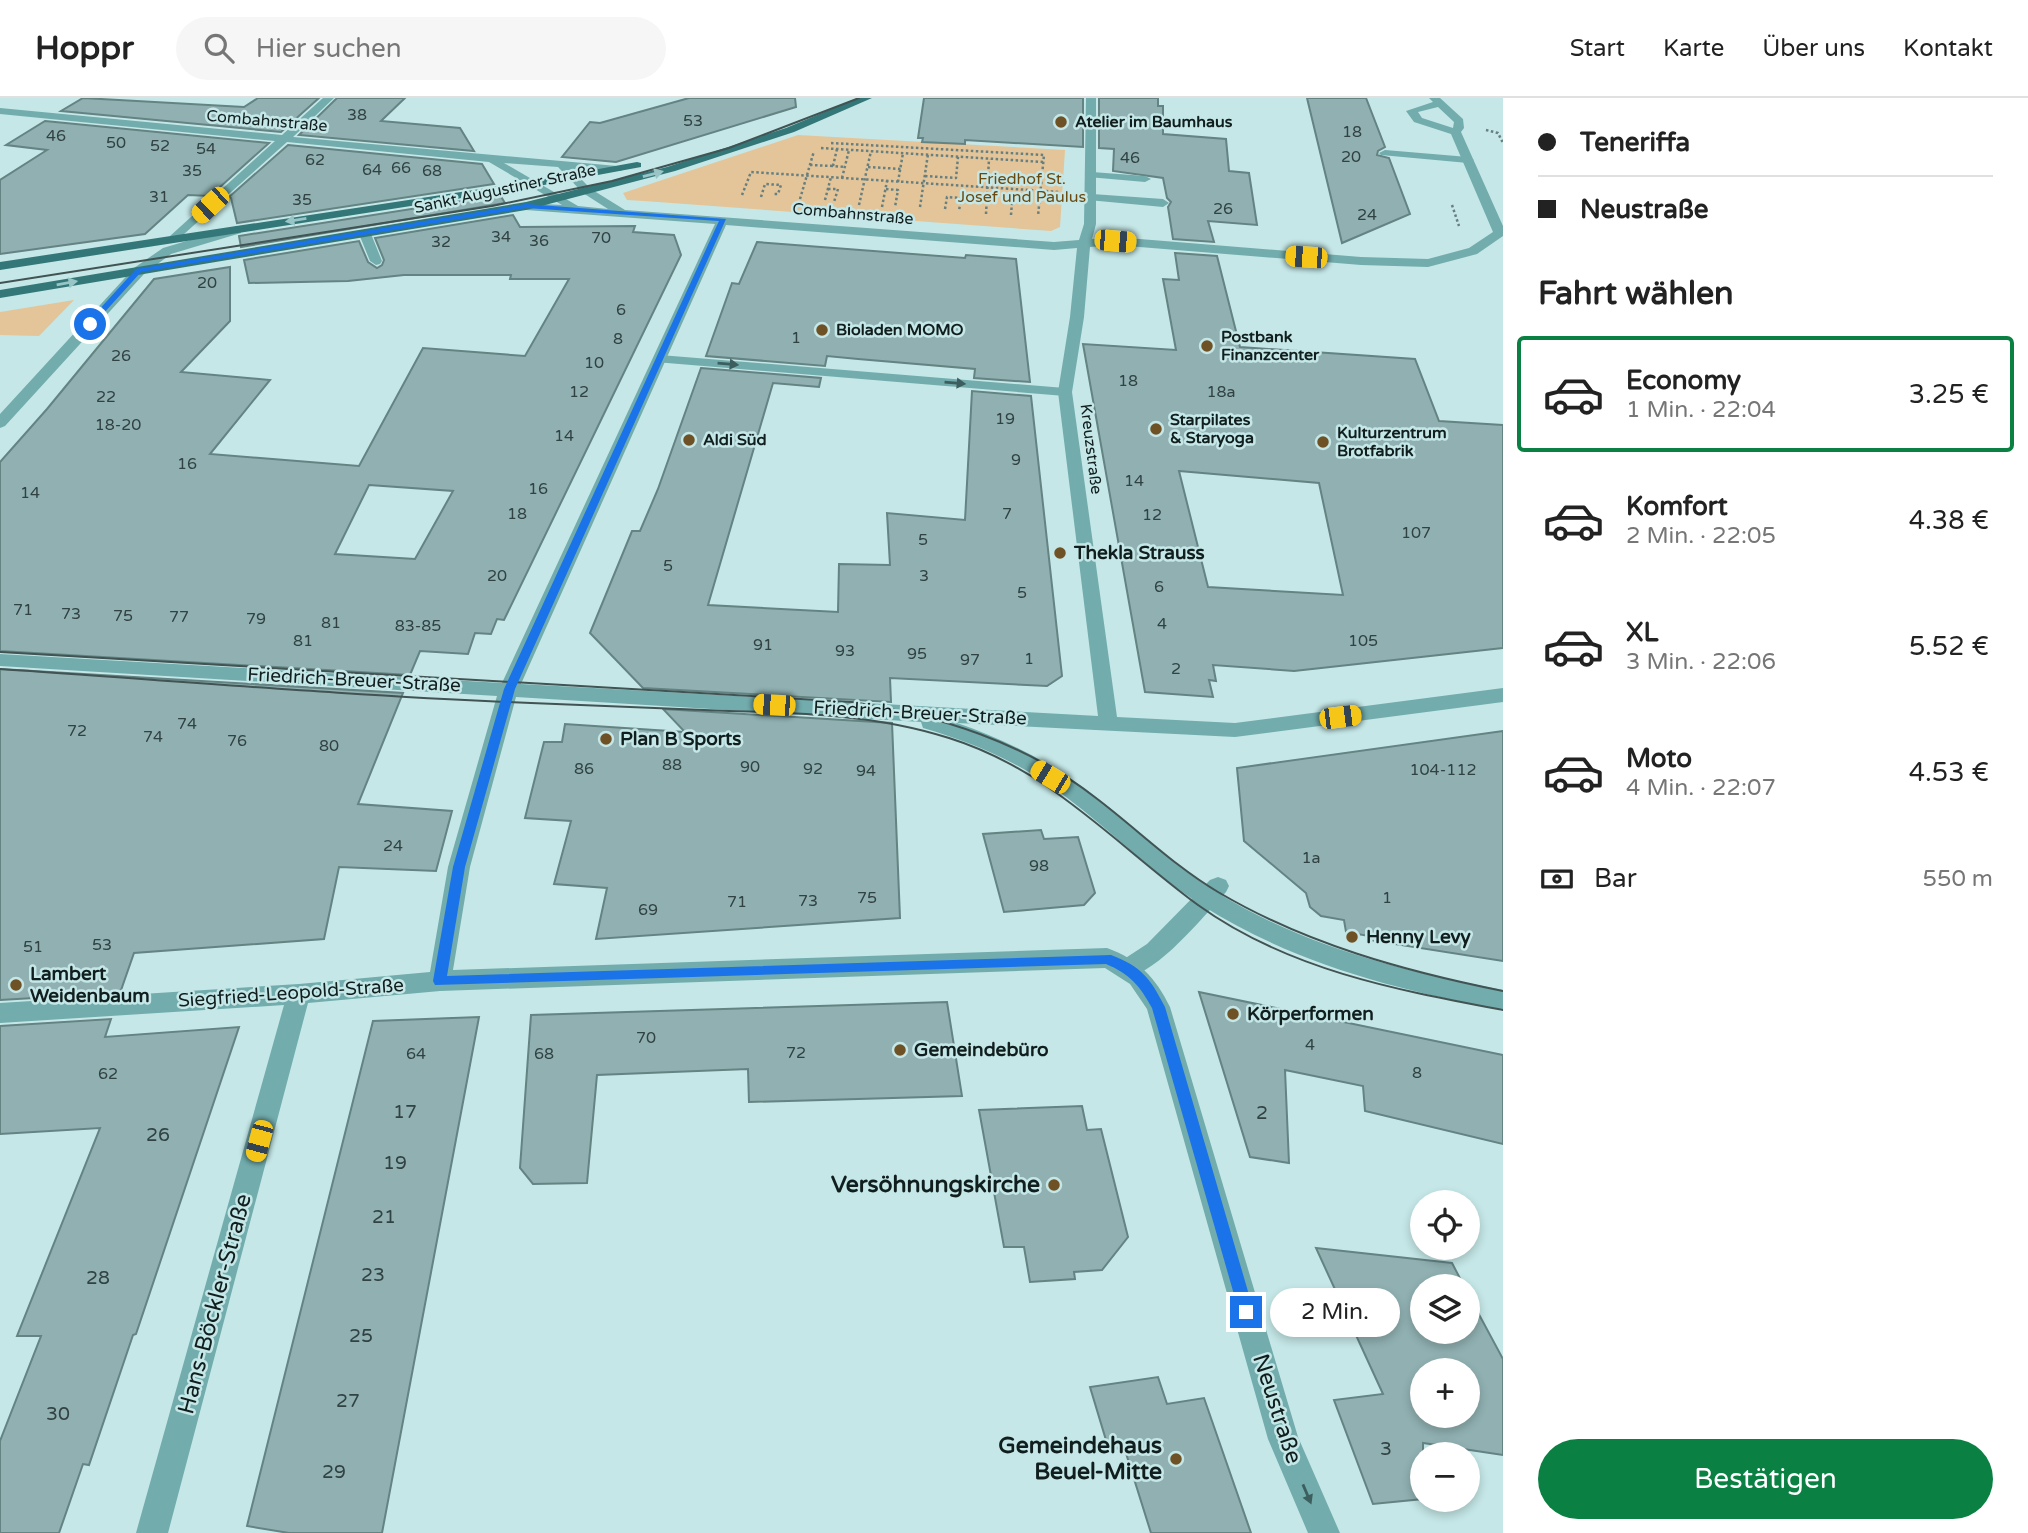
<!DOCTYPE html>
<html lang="de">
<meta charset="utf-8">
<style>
:root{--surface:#fff;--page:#f6f6f6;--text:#222;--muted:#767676;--line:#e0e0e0;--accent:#0b8043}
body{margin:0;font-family:"Varela Round",sans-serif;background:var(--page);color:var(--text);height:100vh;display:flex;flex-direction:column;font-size:26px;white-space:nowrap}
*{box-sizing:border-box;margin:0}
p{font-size:23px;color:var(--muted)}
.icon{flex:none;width:38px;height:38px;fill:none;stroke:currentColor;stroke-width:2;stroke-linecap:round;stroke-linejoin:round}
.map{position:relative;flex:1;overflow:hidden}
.drawer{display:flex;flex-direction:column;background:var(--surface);width:525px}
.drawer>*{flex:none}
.hud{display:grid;align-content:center;height:154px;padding:0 35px;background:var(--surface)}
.controls{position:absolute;left:1410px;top:1092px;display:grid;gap:14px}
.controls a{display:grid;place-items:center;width:70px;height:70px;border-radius:50%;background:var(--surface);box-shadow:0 4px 10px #0003;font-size:35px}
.end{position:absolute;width:32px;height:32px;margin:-16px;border:9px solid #1a73e8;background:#fff;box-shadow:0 0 0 4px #fff}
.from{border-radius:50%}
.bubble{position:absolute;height:49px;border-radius:24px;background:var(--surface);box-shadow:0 4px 10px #0003;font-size:23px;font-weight:600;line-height:49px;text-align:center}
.car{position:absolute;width:21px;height:42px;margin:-21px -10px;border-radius:9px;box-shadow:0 0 5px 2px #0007;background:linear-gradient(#f5c518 24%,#345 0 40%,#f5c518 0 76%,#345 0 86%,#f5c518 0)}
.hud b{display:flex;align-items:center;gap:24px;height:66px;font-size:26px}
.hud b+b{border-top:2px solid var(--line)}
.hud i{width:18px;height:18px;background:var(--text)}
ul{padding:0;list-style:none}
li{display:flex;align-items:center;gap:21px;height:116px;margin:0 14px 10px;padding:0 21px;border:4px solid transparent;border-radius:7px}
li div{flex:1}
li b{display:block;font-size:26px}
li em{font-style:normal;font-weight:600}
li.on{border-color:var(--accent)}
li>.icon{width:63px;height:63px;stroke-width:1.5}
h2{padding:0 35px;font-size:32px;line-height:84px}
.pay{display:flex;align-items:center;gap:18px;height:77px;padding:0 35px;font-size:26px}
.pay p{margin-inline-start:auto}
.primary-button{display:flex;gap:14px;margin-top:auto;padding:14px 35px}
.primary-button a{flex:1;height:80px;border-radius:42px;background:var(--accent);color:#fff;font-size:28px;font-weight:600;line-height:80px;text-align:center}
header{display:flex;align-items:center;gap:42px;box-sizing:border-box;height:98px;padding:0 35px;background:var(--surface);border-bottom:2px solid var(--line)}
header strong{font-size:33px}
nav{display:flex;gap:38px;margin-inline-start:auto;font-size:24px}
.search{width:490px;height:63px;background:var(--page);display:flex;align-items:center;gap:18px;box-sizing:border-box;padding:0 24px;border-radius:38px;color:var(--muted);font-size:26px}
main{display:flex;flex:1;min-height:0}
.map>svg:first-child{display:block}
.green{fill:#e3c599}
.building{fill:#90b0b1;stroke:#648383;stroke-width:2;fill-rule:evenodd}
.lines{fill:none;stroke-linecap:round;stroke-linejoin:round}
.path{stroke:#687f7f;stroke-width:2.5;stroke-dasharray:2.5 2.5;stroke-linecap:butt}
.service{fill:#72acad;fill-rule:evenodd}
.pedestrian{fill:#72acad;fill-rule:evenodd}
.minor{fill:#72acad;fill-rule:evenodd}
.primary{fill:#337779;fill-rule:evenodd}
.tram{stroke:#415353;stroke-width:2}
.oneway{fill:#99c5c6}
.oneway2{fill:#3d5e5e}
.route{fill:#1a73e8}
.poi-dot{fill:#6e5225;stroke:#c5e7e7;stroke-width:2.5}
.labels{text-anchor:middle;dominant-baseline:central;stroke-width:5;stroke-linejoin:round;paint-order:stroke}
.number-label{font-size:16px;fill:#314243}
.far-street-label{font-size:16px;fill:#111e1e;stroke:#c5e7e7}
.far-poi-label{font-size:16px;font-weight:bold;fill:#111e1e;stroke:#c5e7e7;text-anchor:start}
.far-park-label{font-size:16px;fill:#69490e;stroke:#c5e7e7}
.poi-label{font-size:19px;font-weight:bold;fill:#111e1e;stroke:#c5e7e7;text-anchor:start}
.street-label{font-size:19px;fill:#111e1e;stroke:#c5e7e7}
.near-number-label{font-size:19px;fill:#314243}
.near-poi-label{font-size:23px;font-weight:bold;fill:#111e1e;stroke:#c5e7e7;text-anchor:end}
.near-street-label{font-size:23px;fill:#111e1e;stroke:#c5e7e7}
</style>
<header>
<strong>Hoppr</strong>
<div class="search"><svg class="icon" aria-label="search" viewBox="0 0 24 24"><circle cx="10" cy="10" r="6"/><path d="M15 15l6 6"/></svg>Hier suchen</div>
<nav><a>Start</a><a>Karte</a><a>Über uns</a><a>Kontakt</a></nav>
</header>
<main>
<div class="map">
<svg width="1503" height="1435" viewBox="0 0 1503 1435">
<rect width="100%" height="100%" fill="#c5e7e7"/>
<g class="green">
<polygon points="798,37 1065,52 1060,129 1051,133 644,103 627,102 623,95"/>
<polygon points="74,202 39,238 0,237 0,214"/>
</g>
<g class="building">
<polygon points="83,0 244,9 258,0 319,0 281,34 61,13"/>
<polygon points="337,0 405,0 381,23 460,30 474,53 299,37"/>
<polygon points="689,0 795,0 796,9 616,64 562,59 590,24 600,25"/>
<polygon points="924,0 1083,0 1083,49 965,42 965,46 922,44 923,40 918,40"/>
<polygon points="1099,0 1158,0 1158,8 1163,8 1163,36 1226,41 1229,73 1249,75 1257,127 1208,123 1214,144 1173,141 1168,109 1171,104 1167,100 1163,80 1113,73 1114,51 1099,50"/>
<polygon points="1307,0 1366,0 1385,49 1378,53 1377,57 1389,60 1410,116 1342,145"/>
<polygon points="45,23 269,45 210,98 188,97 145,136 0,156 0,82 47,52 6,47"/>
<polygon points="288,47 482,66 494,86 237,125 231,100 229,99"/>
<polygon points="500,97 505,105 241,149 239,138"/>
<path d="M513,117l7,12 115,-1 -2,6 41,3 7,20 -177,365 -7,-1 -6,15 -16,-1 -7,21 -48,-3 -10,24 -410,-24v-189l47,-53 107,-130 76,-12v54l-49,51 89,8 -60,74 149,12 64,-118 102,8 44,-77h-59l1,-4h-107l-56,6 -99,2 -5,-23 115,-19 9,21 9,6 5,-3 2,-5 -9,-22zM369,387l84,6 -38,68 -80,-5z"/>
<polygon points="757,144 965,160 966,157 1016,161 1030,284 974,280 975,271 858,261 827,258 825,268 706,258 732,185 739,186"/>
<path d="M1175,155l42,3 23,91 175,12 24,62 64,4v223l-209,23 -81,-6 3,16 -7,-1 4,17 -68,-5 -62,-348 93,6 -13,-71 16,1zM1179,373l140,12 24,112 -135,-8z"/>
<polygon points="701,270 821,280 819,289 773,285 708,507 838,514 839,466 890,467 887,415 965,422 972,293 1031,298 1062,578 1047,588 890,580 891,604 643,590 590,535 632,433 640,433 658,391"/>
<polygon points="0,571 403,595 358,706 452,713 436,773 339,769 324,841 134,855 120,895 0,902"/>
<polygon points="663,611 892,625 900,820 596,841 607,790 554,786 571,723 525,720 544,644 562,644 565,626 685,634"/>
<polygon points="1503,633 1503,863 1369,842 1369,838 1346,834 1344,822 1321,818 1310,809 1306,795 1244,743 1237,670"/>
<polygon points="1041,732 1044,741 1078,739 1095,795 1084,807 1004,814 983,736"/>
<polygon points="1199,894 1503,957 1503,1046 1365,1013 1363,988 1285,972 1289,1065 1250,1059"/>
<polygon points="947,904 962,998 749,1004 748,971 597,977 587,1085 533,1086 520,1070 531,917"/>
<polygon points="479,919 382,1435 289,1435 247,1428 373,923"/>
<polygon points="111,921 105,939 239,929 136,1236 133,1237 89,1367 83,1366 59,1435 0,1435 0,1343 41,1238 17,1238 100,1030 0,1036 0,928"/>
<polygon points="1082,1008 1087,1032 1101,1031 1128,1139 1102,1172 1074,1174 1075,1181 1030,1184 1024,1149 1004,1149 979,1012"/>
<path d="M1316,1150l136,15 12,23h-41v46h45v-38l35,65v96l-80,-12v56l-50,5 -39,-104 49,-6zM1423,1272h45v46h-45z"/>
<polygon points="1158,1279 1167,1306 1204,1300 1251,1435 1151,1435 1124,1349 1109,1352 1090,1289"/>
</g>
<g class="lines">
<g class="path">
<polyline points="1486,32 1498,35 1503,45"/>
<polyline points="831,45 1044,57 1038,118"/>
<polyline points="821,50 1043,64"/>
<polyline points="837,51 833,68 845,69"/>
<polyline points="810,67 833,68"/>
<polyline points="868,69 901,71"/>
<polyline points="925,78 956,80 958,59"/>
<polyline points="842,80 849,52"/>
<polyline points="988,80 1024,83"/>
<polyline points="898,84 903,55"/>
<polyline points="828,91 838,91 834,104"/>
<polyline points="886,91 898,92 895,109"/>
<polyline points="742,97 751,74 1060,94"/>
<polyline points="761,99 765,86 781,87 778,96 773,96"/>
<polyline points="800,101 814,53"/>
<polyline points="825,102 831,79"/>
<polyline points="859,107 871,53"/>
<polyline points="1452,107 1459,128"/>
<polyline points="882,109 887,83"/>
<polyline points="920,109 928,56"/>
<polyline points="945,111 947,99 961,100 959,113"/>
<polyline points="986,116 989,61"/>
<polyline points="1011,117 1012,104"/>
</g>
<g class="service">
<polygon points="1385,52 1468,59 1474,62 1468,65 1381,57 1379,55"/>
<polygon points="1092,74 1145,78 1151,81 1145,84 1088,79 1088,75"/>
<polygon points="1092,96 1163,101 1169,105 1163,109 1088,102 1086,100"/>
<polygon points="365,132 371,136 382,163 380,166 376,167 370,163 359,136"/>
<polygon points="660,257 1065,290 1072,294 1065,298 655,264 653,261"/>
</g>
<path class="pedestrian" d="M1218,779l8,3 3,6 -3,6c-20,21 -77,93 -105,83l-4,-7 4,-7 26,-17 63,-64z"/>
<g class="minor">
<path d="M323,0h11l-41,39 324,29 6,3 -2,2 -50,-2 20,20 34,21 429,32 25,-2 5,-16 2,-126h10v126l-4,15 23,-2 246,20 67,2 41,-11 24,-16 -42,-98 -37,-12 -8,-11 27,-9 -4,-4h11l23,21 1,9 -3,4 42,94v10l-26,18 -49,13 -67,-2 -246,-20 -25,2 -6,70 -12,75 45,325 118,6 268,-35v14l-268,35 -278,-14c44,15 85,35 123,62 47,34 88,77 138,108 87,54 185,78 285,97v20c-105,-20 -208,-46 -300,-104 -49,-31 -90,-74 -137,-109 -43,-33 -91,-54 -143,-69l-2,-6 -405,-25 -46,170 -17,103 654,-22c31,11 49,30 63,59l128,430 42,96h-32l-40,-94 -121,-430 -17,-25 -25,-16 -665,23 -132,12 -140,530h-32l148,-528 -284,18v-20l299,-19 131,-12 18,-105 49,-171 -497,-30v-12l502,29 213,-459 -189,-14 -6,-4 2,-3 40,2 -73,-43 -202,-20 -113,101 -4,-1v-6l105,-95 -275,-27v-6l282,27zM1438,9l16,15 -1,6 -31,-10 -4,-6zM504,65l54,4 25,26 25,16 -30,-3zM726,127l328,25 23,-2 -7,69 -12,75 40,324 -577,-32z"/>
<polygon points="237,128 241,129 241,135 171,156 144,176 5,328 0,330 0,316 134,170 163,150"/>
</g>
<g class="primary">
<polygon points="858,0 872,0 794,34 675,73 526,112 0,200 0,192 526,104 667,69 786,30"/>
<polygon points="637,64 641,65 641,69 533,89 0,172 0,164 533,83"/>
</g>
<g class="tram">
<polyline points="0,185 492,108 612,83 729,50 859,0"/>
<path d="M0,554l852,50c89,14 172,40 244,96 41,31 78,68 122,94 88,52 186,79 285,99"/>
<path d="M0,571c177,12 354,27 531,34 66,3 132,5 198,8 74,2 149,4 220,27 102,32 166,106 249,167 90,65 199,85 305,105"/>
</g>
</g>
<defs><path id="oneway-solid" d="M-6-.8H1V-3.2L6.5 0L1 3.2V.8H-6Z" transform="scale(1.75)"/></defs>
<g class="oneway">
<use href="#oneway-solid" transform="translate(653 76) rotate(-15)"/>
<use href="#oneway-solid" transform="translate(296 122) rotate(171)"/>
<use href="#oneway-solid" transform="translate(67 185) rotate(-10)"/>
</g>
<g class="oneway2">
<use href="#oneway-solid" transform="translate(728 266) rotate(5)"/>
<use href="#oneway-solid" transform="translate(955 285) rotate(5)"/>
<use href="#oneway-solid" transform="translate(1307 1396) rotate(67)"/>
</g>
<path class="route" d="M526,106l200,15 -211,470 -50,178 -18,109 664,-21c31,12 39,23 54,52l89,305 -2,5 -6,2 -5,-2 -2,-5 -87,-304c-12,-22 -22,-34 -46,-44l-671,21 -2,-4 20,-114 51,-178 215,-468 -193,-13 -385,64 -48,53 -7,-1 50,-55z"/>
<g class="poi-dot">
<circle cx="1061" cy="24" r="7"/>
<circle cx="822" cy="232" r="7"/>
<circle cx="1207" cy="248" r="7"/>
<circle cx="1156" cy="331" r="7"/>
<circle cx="689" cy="342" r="7"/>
<circle cx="1323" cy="344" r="7"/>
<circle cx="1060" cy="455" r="7"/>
<circle cx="606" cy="641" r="7"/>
<circle cx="1352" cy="839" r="7"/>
<circle cx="16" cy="887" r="7"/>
<circle cx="1233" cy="916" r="7"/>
<circle cx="900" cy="952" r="7"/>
<circle cx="1054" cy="1087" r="7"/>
<circle cx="1176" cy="1361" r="7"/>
</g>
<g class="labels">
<g class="number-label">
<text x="357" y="17">38</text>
<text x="693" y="23">53</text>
<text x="1352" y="34">18</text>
<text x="56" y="38">46</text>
<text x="116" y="45">50</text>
<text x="160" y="48">52</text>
<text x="206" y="51">54</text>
<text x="1351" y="59">20</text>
<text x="1130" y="60">46</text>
<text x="315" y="62">62</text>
<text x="401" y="70">66</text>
<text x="372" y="72">64</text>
<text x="192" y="73">35</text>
<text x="432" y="73">68</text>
<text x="159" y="99">31</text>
<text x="302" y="102">35</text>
<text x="1223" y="111">26</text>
<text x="1367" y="117">24</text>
<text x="501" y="139">34</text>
<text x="601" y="140">70</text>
<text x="539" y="143">36</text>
<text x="441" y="144">32</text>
<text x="207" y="185">20</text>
<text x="621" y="212">6</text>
<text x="796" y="240">1</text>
<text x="618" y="241">8</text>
<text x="121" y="258">26</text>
<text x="594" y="265">10</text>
<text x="1128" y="283">18</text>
<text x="579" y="294">12</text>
<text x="1221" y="294">18a</text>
<text x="106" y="299">22</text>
<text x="1005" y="321">19</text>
<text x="118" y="327">18-20</text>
<text x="564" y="338">14</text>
<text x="1016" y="362">9</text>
<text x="187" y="366">16</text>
<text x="1134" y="383">14</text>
<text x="538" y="391">16</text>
<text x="30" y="395">14</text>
<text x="517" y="416">18</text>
<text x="1007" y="416">7</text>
<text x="1152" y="417">12</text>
<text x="1416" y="435">107</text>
<text x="923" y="442">5</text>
<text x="668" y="468">5</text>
<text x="497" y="478">20</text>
<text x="924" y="478">3</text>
<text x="1159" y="489">6</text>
<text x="1022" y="495">5</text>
<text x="23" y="512">71</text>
<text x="71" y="516">73</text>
<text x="123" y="518">75</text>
<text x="179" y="519">77</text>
<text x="256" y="521">79</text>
<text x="331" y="525">81</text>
<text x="1162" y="526">4</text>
<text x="418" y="528">83-85</text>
<text x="303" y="543">81</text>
<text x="1363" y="543">105</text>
<text x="763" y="547">91</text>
<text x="845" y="553">93</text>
<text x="917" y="556">95</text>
<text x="1029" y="561">1</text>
<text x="970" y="562">97</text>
<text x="1176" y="571">2</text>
<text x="187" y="626">74</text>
<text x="77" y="633">72</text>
<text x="153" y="639">74</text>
<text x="237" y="643">76</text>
<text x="329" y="648">80</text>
<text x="672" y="667">88</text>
<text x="750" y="669">90</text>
<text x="584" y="671">86</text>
<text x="813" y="671">92</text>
<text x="1443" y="672">104-112</text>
<text x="866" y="673">94</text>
<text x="393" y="748">24</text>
<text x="1311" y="760">1a</text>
<text x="1039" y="768">98</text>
<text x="867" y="800">75</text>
<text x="1387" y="800">1</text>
<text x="808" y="803">73</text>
<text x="737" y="804">71</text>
<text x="648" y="812">69</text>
<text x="102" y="847">53</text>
<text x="33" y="849">51</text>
<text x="646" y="940">70</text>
<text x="1310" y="947">4</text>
<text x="796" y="955">72</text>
<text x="416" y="956">64</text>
<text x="544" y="956">68</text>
<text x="1417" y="975">8</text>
<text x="108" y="976">62</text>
</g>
<g class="far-street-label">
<text transform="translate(267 23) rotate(5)">Combahnstraße</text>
<text transform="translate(505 91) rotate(-12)">Sankt Augustiner Straße</text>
<text transform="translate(853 116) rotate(5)">Combahnstraße</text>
<text transform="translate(1091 351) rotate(83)">Kreuzstraße</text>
</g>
<g class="far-poi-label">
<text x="1075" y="24">Atelier im Baumhaus</text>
<text x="836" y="232">Bioladen MOMO</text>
<text x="1221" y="239">Postbank<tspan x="1221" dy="18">Finanzcenter</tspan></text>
<text x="1170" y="322">Starpilates<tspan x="1170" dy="18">&amp; Staryoga</tspan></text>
<text x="1337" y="335">Kulturzentrum<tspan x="1337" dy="18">Brotfabrik</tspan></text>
<text x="703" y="342">Aldi Süd</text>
</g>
<g class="far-park-label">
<text x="1022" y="81">Friedhof St.<tspan x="1022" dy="18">Josef und Paulus</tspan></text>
</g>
<g class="poi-label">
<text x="1074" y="455">Thekla Strauss</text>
<text x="620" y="641">Plan B Sports</text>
<text x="1366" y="839">Henny Levy</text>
<text x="30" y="876">Lambert<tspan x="30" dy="22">Weidenbaum</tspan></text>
<text x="1247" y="916">Körperformen</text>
<text x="914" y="952">Gemeindebüro</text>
</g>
<g class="street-label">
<text transform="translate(354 582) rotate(3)">Friedrich-Breuer-Straße</text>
<text transform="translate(920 615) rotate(3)">Friedrich-Breuer-Straße</text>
<text transform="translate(291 895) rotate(-4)">Siegfried-Leopold-Straße</text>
</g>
<g class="near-number-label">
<text x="405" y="1014">17</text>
<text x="1262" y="1015">2</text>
<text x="158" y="1037">26</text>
<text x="395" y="1065">19</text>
<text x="384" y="1119">21</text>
<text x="373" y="1177">23</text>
<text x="98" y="1180">28</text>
<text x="361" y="1238">25</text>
<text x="348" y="1303">27</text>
<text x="58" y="1316">30</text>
<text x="1386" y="1351">3</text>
<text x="334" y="1374">29</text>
</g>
<g class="near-poi-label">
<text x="1040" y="1087">Versöhnungskirche</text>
<text x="1162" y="1348">Gemeindehaus<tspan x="1162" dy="26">Beuel-Mitte</tspan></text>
</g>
<g class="near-street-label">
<text transform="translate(215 1206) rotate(-75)">Hans-Böckler-Straße</text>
<text transform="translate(1277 1311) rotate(72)">Neustraße</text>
</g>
</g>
</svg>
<div class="controls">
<a><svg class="icon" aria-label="locate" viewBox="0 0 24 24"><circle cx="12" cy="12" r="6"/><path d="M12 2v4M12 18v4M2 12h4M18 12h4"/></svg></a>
<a><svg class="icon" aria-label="layers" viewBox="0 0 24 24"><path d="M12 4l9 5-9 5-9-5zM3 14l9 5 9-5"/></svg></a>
<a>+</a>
<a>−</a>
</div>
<i class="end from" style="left:90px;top:226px"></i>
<i class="end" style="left:1246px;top:1214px"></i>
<div class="bubble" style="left:1270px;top:1190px;width:130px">2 Min.</div>
<i class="car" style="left:210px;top:107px;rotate:227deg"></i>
<i class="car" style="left:1115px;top:143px;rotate:95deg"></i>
<i class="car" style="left:1306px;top:159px;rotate:274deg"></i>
<i class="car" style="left:774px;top:607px;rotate:273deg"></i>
<i class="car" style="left:1340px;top:619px;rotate:83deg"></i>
<i class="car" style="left:1050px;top:679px;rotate:301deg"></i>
<i class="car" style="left:259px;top:1043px;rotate:195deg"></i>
</div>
<section class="drawer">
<div class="hud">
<b><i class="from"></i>Teneriffa</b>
<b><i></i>Neustraße</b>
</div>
<h2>Fahrt wählen</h2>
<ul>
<li class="on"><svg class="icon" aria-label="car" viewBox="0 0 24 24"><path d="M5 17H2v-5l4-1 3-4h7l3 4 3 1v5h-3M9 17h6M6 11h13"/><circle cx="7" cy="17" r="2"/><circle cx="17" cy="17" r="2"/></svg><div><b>Economy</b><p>1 Min. · 22:04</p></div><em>3.25 €</em></li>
<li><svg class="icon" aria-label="car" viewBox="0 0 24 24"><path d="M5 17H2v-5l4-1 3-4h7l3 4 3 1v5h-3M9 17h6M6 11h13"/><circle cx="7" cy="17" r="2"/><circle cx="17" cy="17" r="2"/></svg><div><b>Komfort</b><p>2 Min. · 22:05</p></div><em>4.38 €</em></li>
<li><svg class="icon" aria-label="car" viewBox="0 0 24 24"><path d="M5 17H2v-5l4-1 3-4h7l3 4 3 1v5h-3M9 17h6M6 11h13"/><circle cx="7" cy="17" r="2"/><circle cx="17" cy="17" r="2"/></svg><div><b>XL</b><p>3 Min. · 22:06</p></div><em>5.52 €</em></li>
<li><svg class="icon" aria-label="car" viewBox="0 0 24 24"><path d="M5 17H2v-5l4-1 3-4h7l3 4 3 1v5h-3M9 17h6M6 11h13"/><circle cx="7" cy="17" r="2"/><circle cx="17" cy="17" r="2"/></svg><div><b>Moto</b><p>4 Min. · 22:07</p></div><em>4.53 €</em></li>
</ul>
<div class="pay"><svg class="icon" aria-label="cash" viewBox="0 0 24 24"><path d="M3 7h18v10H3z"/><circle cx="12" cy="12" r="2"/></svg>Bar<p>550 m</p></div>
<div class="primary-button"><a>Bestätigen</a></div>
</section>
</main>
